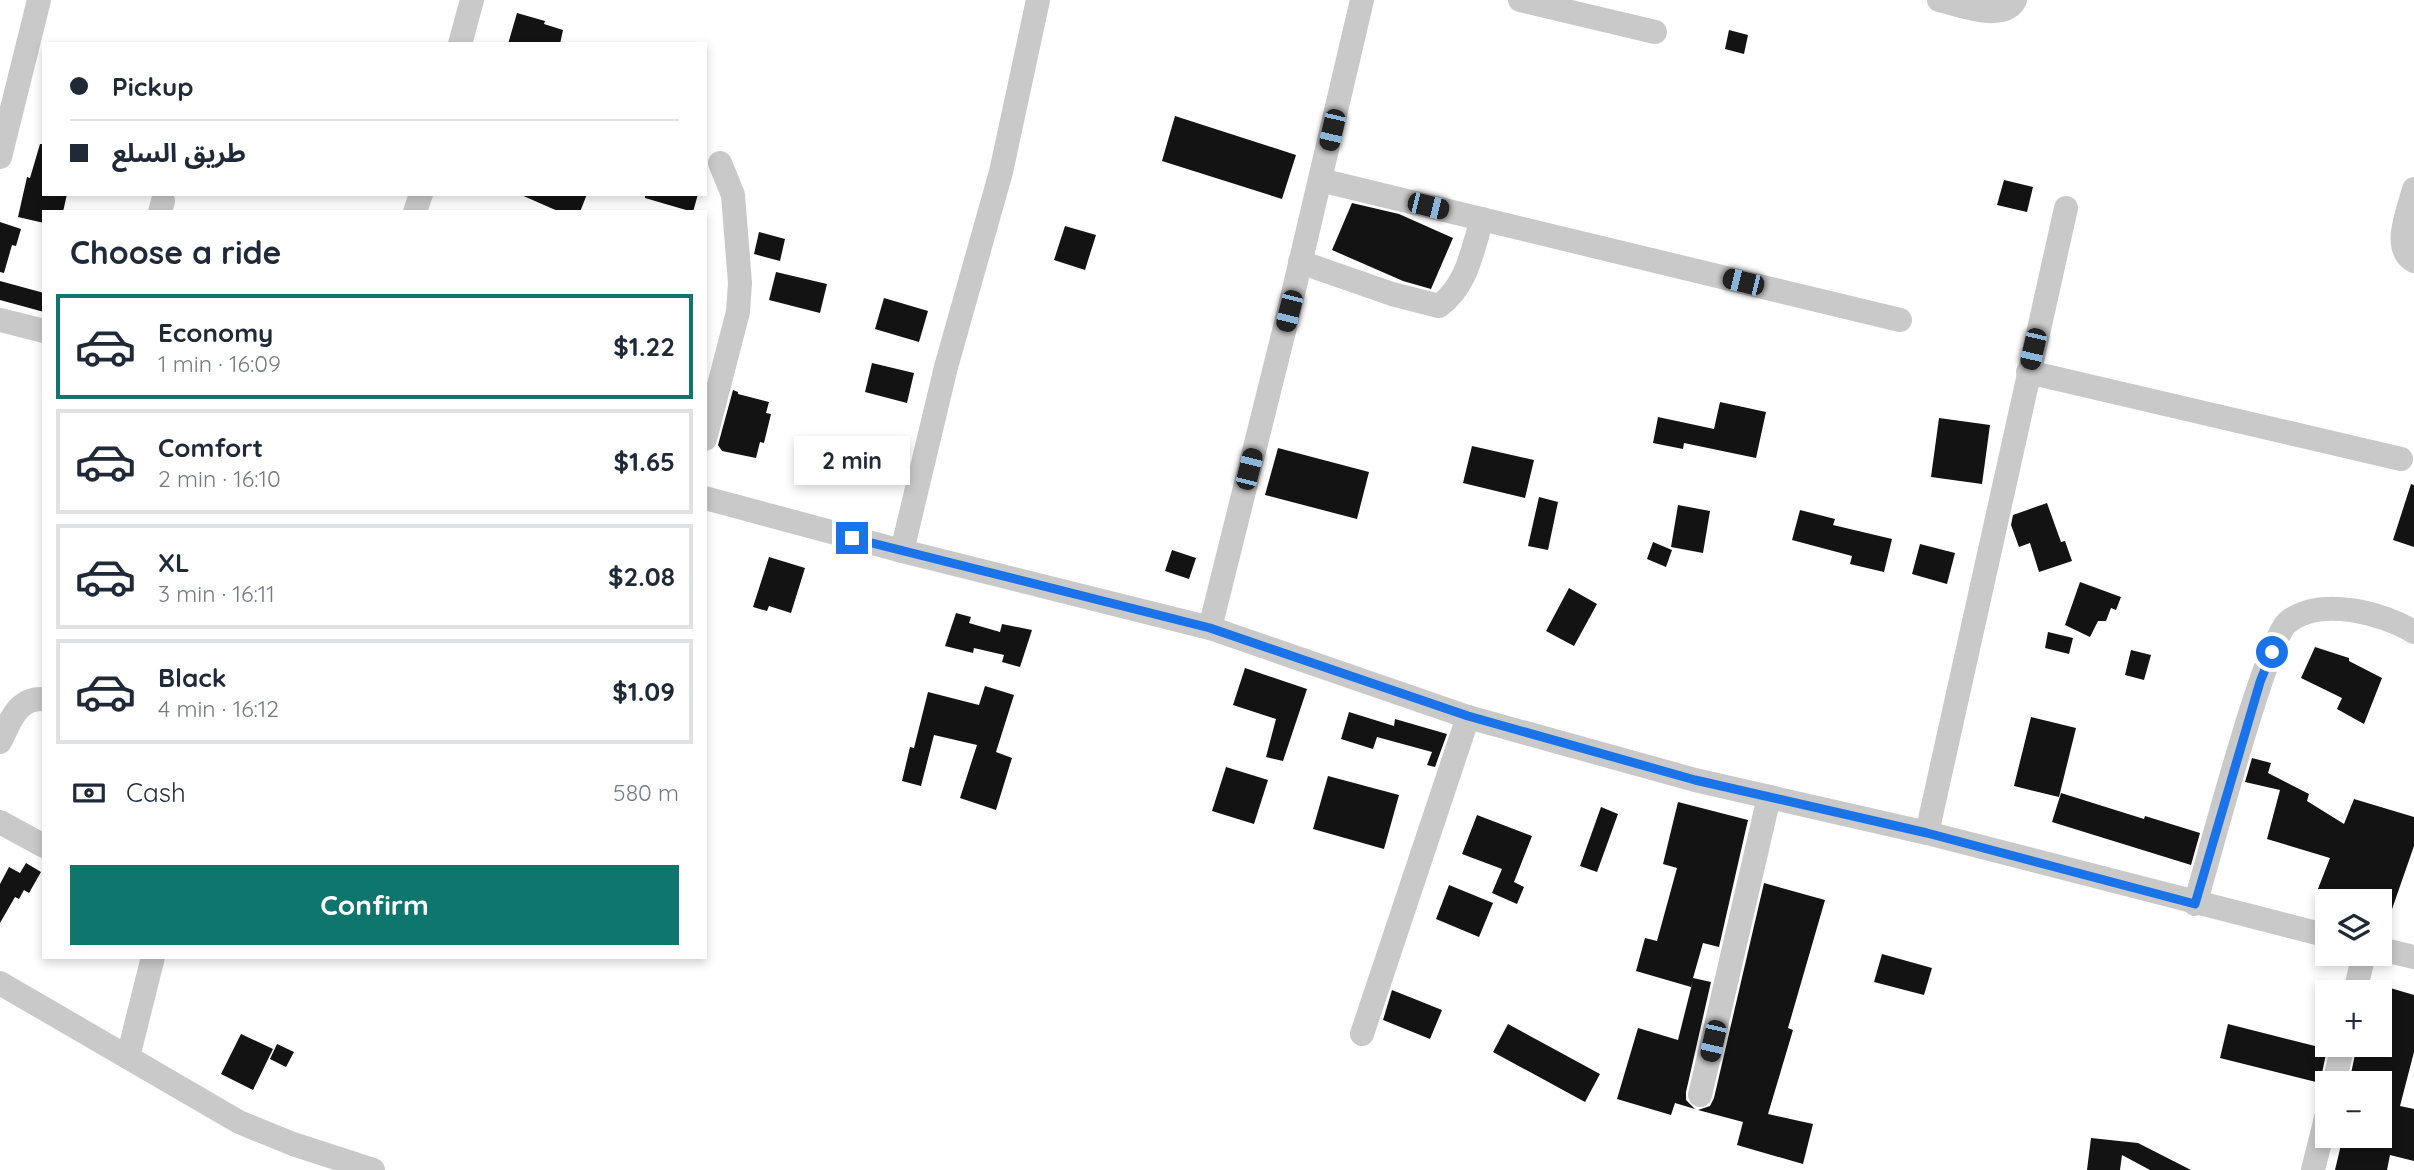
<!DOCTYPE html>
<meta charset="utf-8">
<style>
:root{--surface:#fff;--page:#f6f6f7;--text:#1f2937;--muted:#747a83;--line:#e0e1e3;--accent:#0f766e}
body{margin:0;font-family:Quicksand,"Noto Sans Arabic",sans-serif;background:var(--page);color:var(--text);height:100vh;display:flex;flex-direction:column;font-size:26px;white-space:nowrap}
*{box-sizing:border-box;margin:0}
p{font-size:23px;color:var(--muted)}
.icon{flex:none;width:38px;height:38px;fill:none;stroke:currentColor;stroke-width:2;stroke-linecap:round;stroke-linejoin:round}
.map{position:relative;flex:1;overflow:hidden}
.sheet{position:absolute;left:42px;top:210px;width:665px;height:749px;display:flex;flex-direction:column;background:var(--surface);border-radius:0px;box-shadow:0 4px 10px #0003}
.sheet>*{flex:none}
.hud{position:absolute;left:42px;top:42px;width:665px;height:154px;border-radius:0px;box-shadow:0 4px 10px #0003;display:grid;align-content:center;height:154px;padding:0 28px;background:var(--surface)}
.tools{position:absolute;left:2315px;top:889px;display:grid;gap:14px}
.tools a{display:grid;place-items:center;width:77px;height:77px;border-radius:0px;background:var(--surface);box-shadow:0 4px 10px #0003;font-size:35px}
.end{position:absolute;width:32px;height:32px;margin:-16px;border:9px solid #1a73e8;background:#fff;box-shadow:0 0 0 4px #fff}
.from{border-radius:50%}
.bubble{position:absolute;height:49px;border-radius:0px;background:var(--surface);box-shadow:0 4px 10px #0003;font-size:23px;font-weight:700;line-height:49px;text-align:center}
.car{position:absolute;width:21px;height:42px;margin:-21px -10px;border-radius:9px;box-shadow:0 0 5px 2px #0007;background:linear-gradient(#222 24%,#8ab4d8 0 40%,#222 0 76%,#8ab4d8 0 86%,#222 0)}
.hud b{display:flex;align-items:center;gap:24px;height:66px;font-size:26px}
.hud b+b{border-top:2px solid var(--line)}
.hud i{width:18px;height:18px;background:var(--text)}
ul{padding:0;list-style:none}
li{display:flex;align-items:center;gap:21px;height:105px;margin:0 14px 10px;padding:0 14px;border:4px solid var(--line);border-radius:0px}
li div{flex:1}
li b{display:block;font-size:26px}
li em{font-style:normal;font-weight:700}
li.current{border-color:var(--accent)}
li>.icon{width:63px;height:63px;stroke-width:1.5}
h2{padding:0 28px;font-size:32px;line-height:84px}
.pay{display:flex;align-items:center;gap:18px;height:77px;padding:0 28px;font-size:26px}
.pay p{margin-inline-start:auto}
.primary-button{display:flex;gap:14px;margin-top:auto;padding:14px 28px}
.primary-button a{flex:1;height:80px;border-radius:0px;background:var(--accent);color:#fff;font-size:28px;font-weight:700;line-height:80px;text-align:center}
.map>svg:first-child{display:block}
.building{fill:#131313}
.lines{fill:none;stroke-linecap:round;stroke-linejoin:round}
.minor{stroke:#c9c9c9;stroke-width:24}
.route{stroke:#1a73e8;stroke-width:9}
</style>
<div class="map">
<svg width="2414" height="1170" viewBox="0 0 2414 1170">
<rect width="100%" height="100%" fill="#fff"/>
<g class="building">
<polygon points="517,13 545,21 544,24 563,30 560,44 508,44"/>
<polygon points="1729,30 1748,35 1744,54 1725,49"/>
<polygon points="1175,116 1296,155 1282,199 1162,161"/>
<polygon points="40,144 44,144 44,194 67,194 63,212 44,212 44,223 18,217 27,177 30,178"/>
<polygon points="2004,180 2033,187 2027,212 1997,205"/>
<polygon points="519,194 587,194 580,212 560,212"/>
<polygon points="645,194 698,194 693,212 645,198"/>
<polygon points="1352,203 1399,214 1453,238 1431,289 1403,281 1332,250"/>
<polygon points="0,222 21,229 16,246 12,245 4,273 0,272"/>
<polygon points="1065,226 1096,235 1085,270 1054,260"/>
<polygon points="759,232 785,239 780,261 754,254"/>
<polygon points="776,272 827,284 820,313 769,300"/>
<polygon points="0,281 44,293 44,312 0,300"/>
<polygon points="884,298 928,311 919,342 875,329"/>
<polygon points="872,363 914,373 907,403 865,392"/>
<polygon points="733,390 738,392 738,394 769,402 766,413 771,414 764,443 760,442 756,458 722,451 718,445"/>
<polygon points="1720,402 1766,412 1756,458 1684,443 1683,449 1653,443 1658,417 1714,429"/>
<polygon points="1939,418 1990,425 1982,484 1931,477"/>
<polygon points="1472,446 1534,460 1525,498 1463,483"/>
<polygon points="1278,448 1369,472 1357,519 1265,495"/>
<polygon points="2411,484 2414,485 2414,547 2393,540"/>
<polygon points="1539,497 1558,502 1548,550 1528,546"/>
<polygon points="2047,503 2061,542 2065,541 2072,561 2039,572 2030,543 2019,547 2011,525 2013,515"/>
<polygon points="1678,505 1710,511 1703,553 1671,547"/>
<polygon points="1800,510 1835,519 1833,525 1892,539 1884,572 1850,564 1852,556 1792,540"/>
<polygon points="1653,542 1672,550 1666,567 1647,559"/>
<polygon points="1920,544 1955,553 1947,584 1912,574"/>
<polygon points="1172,550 1196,558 1189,579 1165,571"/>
<polygon points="769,557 805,568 791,613 769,606 767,611 753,607"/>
<polygon points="2080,582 2121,597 2116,610 2111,608 2106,621 2098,621 2090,637 2065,625"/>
<polygon points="1569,588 1597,604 1574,646 1546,631"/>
<polygon points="956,613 971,617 969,623 1000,632 1002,624 1032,630 1020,667 1002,662 1004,655 974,648 973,653 945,646"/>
<polygon points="2048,632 2073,638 2069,654 2045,648"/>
<polygon points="2315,647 2349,658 2349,661 2382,678 2364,724 2337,709 2342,698 2301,678"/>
<polygon points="2131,650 2151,655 2144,680 2125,675"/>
<polygon points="1245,668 1307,689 1283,761 1266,757 1276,719 1233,705"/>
<polygon points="985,686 1014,695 996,752 1012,758 996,810 960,798 977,745 934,735 921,786 902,781 910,747 914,748 928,692 979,705"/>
<polygon points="1349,712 1394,726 1395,719 1447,734 1435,767 1427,765 1432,752 1377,737 1373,749 1341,739"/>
<polygon points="2031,717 2076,728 2059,797 2014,786"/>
<polygon points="2252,758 2271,763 2268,773 2309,794 2307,801 2344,824 2354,799 2414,817 2414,846 2383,935 2380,935 2380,901 2339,901 2316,894 2330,858 2267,839 2280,790 2245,782"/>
<polygon points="1226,767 1268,780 1254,824 1212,811"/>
<polygon points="1328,776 1399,795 1384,849 1313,829"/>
<polygon points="2061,793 2144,819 2145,816 2200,833 2191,865 2052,822"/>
<polygon points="1678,802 1748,820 1719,947 1703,943 1693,978 1711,982 1686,1092 1686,1100 1695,1109 1675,1103 1671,1115 1617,1099 1638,1028 1678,1040 1693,980 1691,987 1636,971 1645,938 1657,941 1677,868 1663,864"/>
<polygon points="1601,807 1618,814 1597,872 1580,866"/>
<polygon points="1477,815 1532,836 1514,882 1524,887 1517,904 1492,893 1502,869 1462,854"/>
<polygon points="26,863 41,872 29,893 24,890 19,899 15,897 0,923 0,884 9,867 20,873"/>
<polygon points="1764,883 1825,900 1788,1028 1793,1030 1768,1114 1813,1124 1803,1164 1737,1145 1743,1122 1698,1110 1710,1106 1714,1098"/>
<polygon points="1449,885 1493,903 1479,937 1436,919"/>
<polygon points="1882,954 1932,968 1924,995 1874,982"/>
<polygon points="2380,985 2414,995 2414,1052 2400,1106 2414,1109 2414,1161 2390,1155 2387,1170 2335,1170 2343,1136 2380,1136 2380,1083 2349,1083 2357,1045 2380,1045"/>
<polygon points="1392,990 1442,1010 1430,1039 1383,1020"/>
<polygon points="1508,1024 1600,1074 1585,1102 1493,1052"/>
<polygon points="2228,1024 2327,1049 2320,1083 2220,1058"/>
<polygon points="241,1034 273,1049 253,1090 221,1074"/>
<polygon points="277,1044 294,1052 286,1067 270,1059"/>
<polygon points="2091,1138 2138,1143 2191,1170 2150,1170 2122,1155 2120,1170 2087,1170"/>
</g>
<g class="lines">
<g class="minor">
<polyline points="1520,0 1655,32"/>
<path d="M1939,0c19,4 64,23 76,0"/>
<polyline points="460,44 472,0"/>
<polyline points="0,157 39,0"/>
<polyline points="1320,180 1900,320"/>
<path d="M2414,189c-5,21 -23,59 0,72"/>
<polyline points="160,212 163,201"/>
<polyline points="415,212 421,194"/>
<path d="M1300,262l92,32 47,12c28,-20 33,-55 43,-87"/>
<polyline points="0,320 44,331"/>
<polyline points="2028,372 2401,459"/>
<polyline points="705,439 738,312 740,283 733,195 720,163"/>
<polyline points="705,498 902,551 1210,628 1468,717 1695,780 1927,833 2328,936"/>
<polyline points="902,551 946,367 1001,172 1038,0"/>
<polyline points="1210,628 1289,311 1362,0"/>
<path d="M0,742c10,-20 17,-45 44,-43"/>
<polyline points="0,822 44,846"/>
<polyline points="1927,833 2066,208"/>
<path d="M2195,904c13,-42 70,-264 93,-282 32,-26 95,-9 126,10"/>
<polyline points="2380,949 2414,957"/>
<polyline points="0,983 239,1122 293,1144 373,1170"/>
<polyline points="2355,992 2364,954"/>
<polyline points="1362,1034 1468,717"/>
<polyline points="128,1057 153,957"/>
<polyline points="2334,1083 2343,1045"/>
<polyline points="1700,1095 1769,797"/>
<polyline points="2313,1170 2328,1110"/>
</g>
</g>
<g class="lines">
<polyline class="route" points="852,538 1210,628 1468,716 1695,780 1927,833 2195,904 2260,682 2272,652"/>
</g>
</svg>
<div class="tools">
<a><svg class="icon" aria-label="layers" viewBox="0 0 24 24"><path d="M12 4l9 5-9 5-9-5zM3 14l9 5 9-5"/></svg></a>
<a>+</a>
<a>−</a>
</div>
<i class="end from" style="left:2272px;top:652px"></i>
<i class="end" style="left:852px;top:538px"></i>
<div class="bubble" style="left:794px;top:436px;width:116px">2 min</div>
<i class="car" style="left:1332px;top:130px;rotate:193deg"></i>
<i class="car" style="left:1428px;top:206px;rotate:104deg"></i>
<i class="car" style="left:1743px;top:282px;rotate:284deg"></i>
<i class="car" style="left:1289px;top:311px;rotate:194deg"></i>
<i class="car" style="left:2033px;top:349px;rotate:193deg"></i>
<i class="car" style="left:1249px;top:469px;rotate:14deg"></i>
<i class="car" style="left:1713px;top:1041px;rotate:193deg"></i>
<div class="hud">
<b><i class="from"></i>Pickup</b>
<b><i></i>طريق السلع</b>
</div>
<section class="sheet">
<h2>Choose a ride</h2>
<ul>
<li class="current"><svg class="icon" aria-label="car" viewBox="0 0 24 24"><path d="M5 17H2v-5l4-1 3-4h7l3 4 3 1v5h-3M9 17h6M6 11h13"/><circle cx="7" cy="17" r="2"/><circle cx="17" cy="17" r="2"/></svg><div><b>Economy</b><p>1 min · 16:09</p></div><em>$1.22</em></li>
<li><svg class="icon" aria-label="car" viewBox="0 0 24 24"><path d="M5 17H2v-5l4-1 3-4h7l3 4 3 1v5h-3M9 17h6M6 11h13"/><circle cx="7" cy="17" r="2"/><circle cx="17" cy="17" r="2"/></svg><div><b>Comfort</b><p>2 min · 16:10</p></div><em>$1.65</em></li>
<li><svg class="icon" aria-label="car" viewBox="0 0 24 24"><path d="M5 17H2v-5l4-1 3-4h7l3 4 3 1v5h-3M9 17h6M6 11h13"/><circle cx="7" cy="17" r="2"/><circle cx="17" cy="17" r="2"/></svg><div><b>XL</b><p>3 min · 16:11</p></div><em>$2.08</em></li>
<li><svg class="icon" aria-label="car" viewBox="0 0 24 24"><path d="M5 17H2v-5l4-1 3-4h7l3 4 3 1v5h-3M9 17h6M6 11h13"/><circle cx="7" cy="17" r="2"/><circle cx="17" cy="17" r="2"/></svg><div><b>Black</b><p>4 min · 16:12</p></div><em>$1.09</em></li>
</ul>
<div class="pay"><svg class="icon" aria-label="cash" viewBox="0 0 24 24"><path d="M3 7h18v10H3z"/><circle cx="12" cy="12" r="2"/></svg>Cash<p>580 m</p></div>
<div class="primary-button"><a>Confirm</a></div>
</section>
</div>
